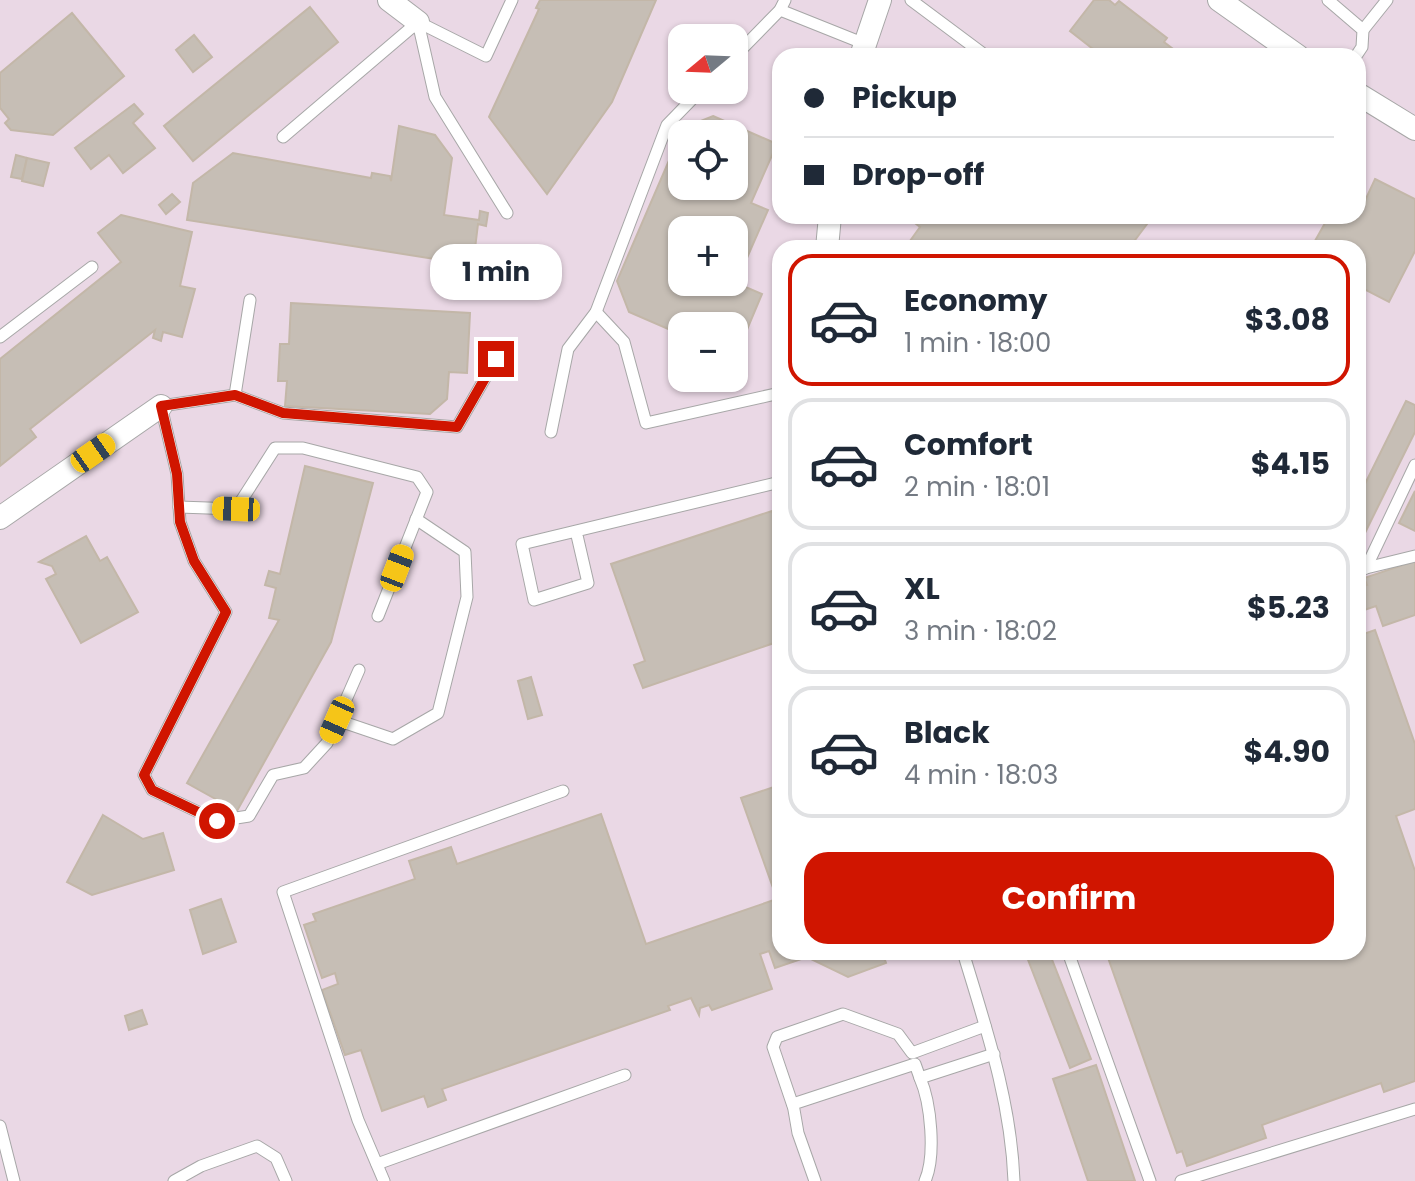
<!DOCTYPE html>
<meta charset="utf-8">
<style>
:root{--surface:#fff;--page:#f2f2f3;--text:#1f2937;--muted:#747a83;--line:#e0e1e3;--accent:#d01500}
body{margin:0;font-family:Poppins,sans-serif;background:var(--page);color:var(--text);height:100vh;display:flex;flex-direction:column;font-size:30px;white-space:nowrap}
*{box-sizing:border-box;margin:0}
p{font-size:26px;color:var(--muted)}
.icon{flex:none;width:44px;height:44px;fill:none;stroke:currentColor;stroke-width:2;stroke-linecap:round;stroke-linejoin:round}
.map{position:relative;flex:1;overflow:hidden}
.drawer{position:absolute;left:772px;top:240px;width:594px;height:720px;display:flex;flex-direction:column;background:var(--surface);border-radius:24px;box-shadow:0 2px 6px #0004}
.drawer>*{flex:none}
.hud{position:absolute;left:772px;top:48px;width:594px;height:176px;border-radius:24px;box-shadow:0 2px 6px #0004;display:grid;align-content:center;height:176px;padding:0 32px;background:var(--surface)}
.needle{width:52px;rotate:251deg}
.buttons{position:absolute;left:668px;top:24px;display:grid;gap:16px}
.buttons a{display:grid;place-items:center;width:80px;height:80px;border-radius:16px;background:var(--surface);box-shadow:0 2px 6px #0004;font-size:40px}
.end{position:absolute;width:36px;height:36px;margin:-18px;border:10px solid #d01500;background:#fff;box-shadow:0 0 0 4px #fff}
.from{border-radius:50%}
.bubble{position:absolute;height:56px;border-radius:24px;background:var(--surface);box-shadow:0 2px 6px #0004;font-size:26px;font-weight:700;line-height:56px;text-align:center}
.car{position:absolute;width:24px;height:48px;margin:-24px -12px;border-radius:10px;box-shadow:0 0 6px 2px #0007;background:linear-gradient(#f5c518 24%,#345 0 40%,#f5c518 0 76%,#345 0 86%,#f5c518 0)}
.hud b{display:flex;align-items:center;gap:28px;height:76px;font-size:30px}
.hud b+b{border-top:2px solid var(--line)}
.hud i{width:20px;height:20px;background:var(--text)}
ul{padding:14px 0 0;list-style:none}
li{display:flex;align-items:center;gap:24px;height:132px;margin:0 16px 12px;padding:0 16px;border:4px solid var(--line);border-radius:24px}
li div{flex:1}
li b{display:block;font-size:30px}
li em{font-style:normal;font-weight:700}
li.active{border-color:var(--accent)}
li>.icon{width:72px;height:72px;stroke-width:1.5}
.cta{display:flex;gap:16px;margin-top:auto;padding:16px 32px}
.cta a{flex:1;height:92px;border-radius:24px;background:var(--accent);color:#fff;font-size:32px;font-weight:700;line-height:92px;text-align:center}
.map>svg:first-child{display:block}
.industrial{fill:#ead8e5;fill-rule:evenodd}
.building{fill:#c6beb5;stroke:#c3b7a8;stroke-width:2;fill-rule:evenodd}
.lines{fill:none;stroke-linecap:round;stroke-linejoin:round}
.lane-casing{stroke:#a7a7a7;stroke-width:13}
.street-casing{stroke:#a7a7a7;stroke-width:24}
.lane{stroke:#fff;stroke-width:11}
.street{stroke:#fff;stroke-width:22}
.route{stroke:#d01500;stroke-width:10}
</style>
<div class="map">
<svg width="1415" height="1181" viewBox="0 0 1415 1181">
<rect width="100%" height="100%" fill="#f1eee6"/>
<path class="industrial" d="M0,0h1415v1181h-1415zM682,38h52v52h-52zM780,56h578v160h-578zM682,134h52v52h-52zM682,230h52v52h-52zM780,248h578v704h-578zM682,326h52v52h-52z"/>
<g class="building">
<polygon points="540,0 656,0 612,102 547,194 489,117 539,9 536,8"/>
<polygon points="1094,0 1109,0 1115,5 1119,1 1167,38 1164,42 1177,52 1174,56 1102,56 1070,31"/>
<polygon points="310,7 338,42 193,161 164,126"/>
<polygon points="72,13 124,76 53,135 11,130 5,123 9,119 0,108 0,73"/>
<polygon points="194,35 212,57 193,72 176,50"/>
<polygon points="134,104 143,114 133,123 155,148 123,173 109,155 91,169 75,148"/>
<path d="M713,116l64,28 -26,59 17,7 -32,73 26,11 -27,64 -1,-32h-52v9l-53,-23 -12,-31 66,-153zM682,134h52v52h-52zM682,230h52v52h-52z"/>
<polygon points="399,126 435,135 452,158 444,215 479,220 480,211 488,213 486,226 478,224 473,265 187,220 193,183 233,153 371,178 372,173 390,176 391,181"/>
<polygon points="16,155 27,158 22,179 11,177"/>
<polygon points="27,158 49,163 43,186 22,181"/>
<polygon points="1375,179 1415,199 1415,251 1389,302 1358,286 1358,248 1311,248 1329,216 1358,216"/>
<polygon points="172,194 180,202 166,214 159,205"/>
<polygon points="121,215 192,232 180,286 195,289 182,337 163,332 161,341 153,338 155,330 30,429 36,437 0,466 0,359 121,262 98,233"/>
<polygon points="906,216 1153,216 1129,248 905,248 920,227"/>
<polygon points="291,303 470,313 467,373 449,372 447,399 430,414 285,406 287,381 278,381 280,344 289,344"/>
<polygon points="1406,401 1415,405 1415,432 1358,547 1358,498"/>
<polygon points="305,466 373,483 331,642 237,811 187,783 279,620 269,618 276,588 265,585 269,571 280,574"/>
<polygon points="1415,491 1415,531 1399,523"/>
<polygon points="772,511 780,533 780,641 643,688 634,665 645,661 611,564"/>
<polygon points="86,536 100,561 107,557 138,612 81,643 46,579 56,574 52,566 39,562"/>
<polygon points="1415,561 1415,615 1383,626 1376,606 1358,612 1358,588 1367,585 1364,578"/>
<polygon points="1375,630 1415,744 1415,809 1396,816 1415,871 1415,1081 1384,1092 1381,1083 1262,1125 1266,1138 1187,1166 1182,1151 1177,1153 1106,952 1358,952 1358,636"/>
<polygon points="531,677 542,715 528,719 518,681"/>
<polygon points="780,785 780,952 882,952 886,963 848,977 807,957 775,968 769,951 760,954 772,989 712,1010 709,1005 700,1008 699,1015 691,998 668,1006 670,1010 442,1089 446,1100 428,1107 424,1096 382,1111 361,1050 345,1055 322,990 338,984 335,973 322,978 304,925 316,921 313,914 415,879 409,861 451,847 457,864 601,814 646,944 777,899 741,798"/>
<polygon points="103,815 143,839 163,833 174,870 92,895 67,882"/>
<polygon points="221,899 236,942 203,954 190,910"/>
<polygon points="1025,952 1049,952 1091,1059 1070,1068"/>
<polygon points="142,1010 147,1024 129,1030 125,1016"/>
<polygon points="1096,1065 1135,1181 1088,1181 1053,1079"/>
</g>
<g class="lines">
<defs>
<g id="lane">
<polyline points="911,0 986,56"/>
<polyline points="1328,0 1363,30 1362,47 1356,56"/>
<polyline points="780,10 865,44"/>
<polyline points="418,22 435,97 507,213"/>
<polyline points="418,22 486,56 512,0"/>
<polyline points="1363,30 1387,0"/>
<polyline points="734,57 780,10 785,0"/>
<polyline points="283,137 418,22"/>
<polyline points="596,312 624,342 646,423 780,393"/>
<polyline points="0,337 92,267"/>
<polyline points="235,395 250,300"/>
<polyline points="551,432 568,349 596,312 667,125 701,90"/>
<polyline points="179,507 236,509 275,448 303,448 417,477 427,492 378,616"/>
<polyline points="576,531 588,583 534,600 522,544 780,482"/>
<polyline points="1366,568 1415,556"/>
<polyline points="1358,571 1366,568 1415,465"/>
<polyline points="359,670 327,743 304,768 273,775 249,816 217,821 152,790 144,775 226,612 194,561 180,522 177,474 161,406 235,395 283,413 457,427 496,359"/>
<polyline points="337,720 393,739 438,713 467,597 465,552 416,519"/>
<path d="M963,952c23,76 48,149 51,229"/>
<polyline points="1068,952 1150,1181"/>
<polyline points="793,1106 773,1047 777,1037 843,1014 898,1034 912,1053 985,1026"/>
<polyline points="0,1126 14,1181"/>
<polyline points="377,1164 625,1075"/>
<polyline points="174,1181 201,1166 257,1146 276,1158 286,1181"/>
<polyline points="384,1181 358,1120 283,892 563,791"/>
<polyline points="815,1181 798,1133 793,1104 915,1064 920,1078"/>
<path d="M925,1181c11,-25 6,-78 -5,-103l74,-24"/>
<polyline points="1181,1181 1415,1109"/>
</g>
<g id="street">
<polyline points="389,0 418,22"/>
<polyline points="1219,0 1298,56"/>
<polyline points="861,56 880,0"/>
<polyline points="1358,94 1415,129"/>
<polyline points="827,248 830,216"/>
<polyline points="0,518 161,406"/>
</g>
</defs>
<use href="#lane" class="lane-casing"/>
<use href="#street" class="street-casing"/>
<use href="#lane" class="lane"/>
<use href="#street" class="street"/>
</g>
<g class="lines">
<polyline class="route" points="217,821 152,790 144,775 226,612 194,561 180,522 177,474 161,406 235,395 283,413 457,427 496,359"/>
</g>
</svg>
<div class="buttons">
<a><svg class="needle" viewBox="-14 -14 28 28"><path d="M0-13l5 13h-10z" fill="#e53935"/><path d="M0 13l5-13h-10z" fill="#747a83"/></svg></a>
<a><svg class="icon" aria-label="locate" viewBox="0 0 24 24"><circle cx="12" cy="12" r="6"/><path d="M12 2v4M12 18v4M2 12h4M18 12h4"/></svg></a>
<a>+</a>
<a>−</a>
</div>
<i class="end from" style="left:217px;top:821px"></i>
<i class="end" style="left:496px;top:359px"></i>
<div class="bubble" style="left:430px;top:244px;width:132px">1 min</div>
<i class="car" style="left:93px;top:453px;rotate:55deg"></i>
<i class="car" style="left:236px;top:509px;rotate:272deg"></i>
<i class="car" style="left:397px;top:568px;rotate:21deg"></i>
<i class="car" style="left:337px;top:720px;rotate:204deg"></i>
<div class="hud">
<b><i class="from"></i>Pickup</b>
<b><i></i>Drop-off</b>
</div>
<section class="drawer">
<ul>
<li class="active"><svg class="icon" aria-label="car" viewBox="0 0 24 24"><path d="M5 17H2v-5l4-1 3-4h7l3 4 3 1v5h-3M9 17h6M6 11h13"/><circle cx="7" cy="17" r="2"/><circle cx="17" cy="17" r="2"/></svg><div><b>Economy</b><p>1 min · 18:00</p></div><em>$3.08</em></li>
<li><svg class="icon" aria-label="car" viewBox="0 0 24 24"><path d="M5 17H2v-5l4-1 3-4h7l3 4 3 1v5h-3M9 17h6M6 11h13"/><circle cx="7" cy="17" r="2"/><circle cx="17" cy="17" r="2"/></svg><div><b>Comfort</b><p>2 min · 18:01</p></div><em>$4.15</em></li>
<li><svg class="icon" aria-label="car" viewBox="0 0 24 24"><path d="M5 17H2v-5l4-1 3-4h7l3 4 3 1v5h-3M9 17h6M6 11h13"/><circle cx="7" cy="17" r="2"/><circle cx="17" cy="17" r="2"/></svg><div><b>XL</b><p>3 min · 18:02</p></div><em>$5.23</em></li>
<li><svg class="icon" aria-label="car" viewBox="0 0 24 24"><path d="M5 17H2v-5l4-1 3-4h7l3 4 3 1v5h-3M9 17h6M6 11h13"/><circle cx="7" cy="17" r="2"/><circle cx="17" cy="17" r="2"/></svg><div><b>Black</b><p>4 min · 18:03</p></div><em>$4.90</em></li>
</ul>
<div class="cta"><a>Confirm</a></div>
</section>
</div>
